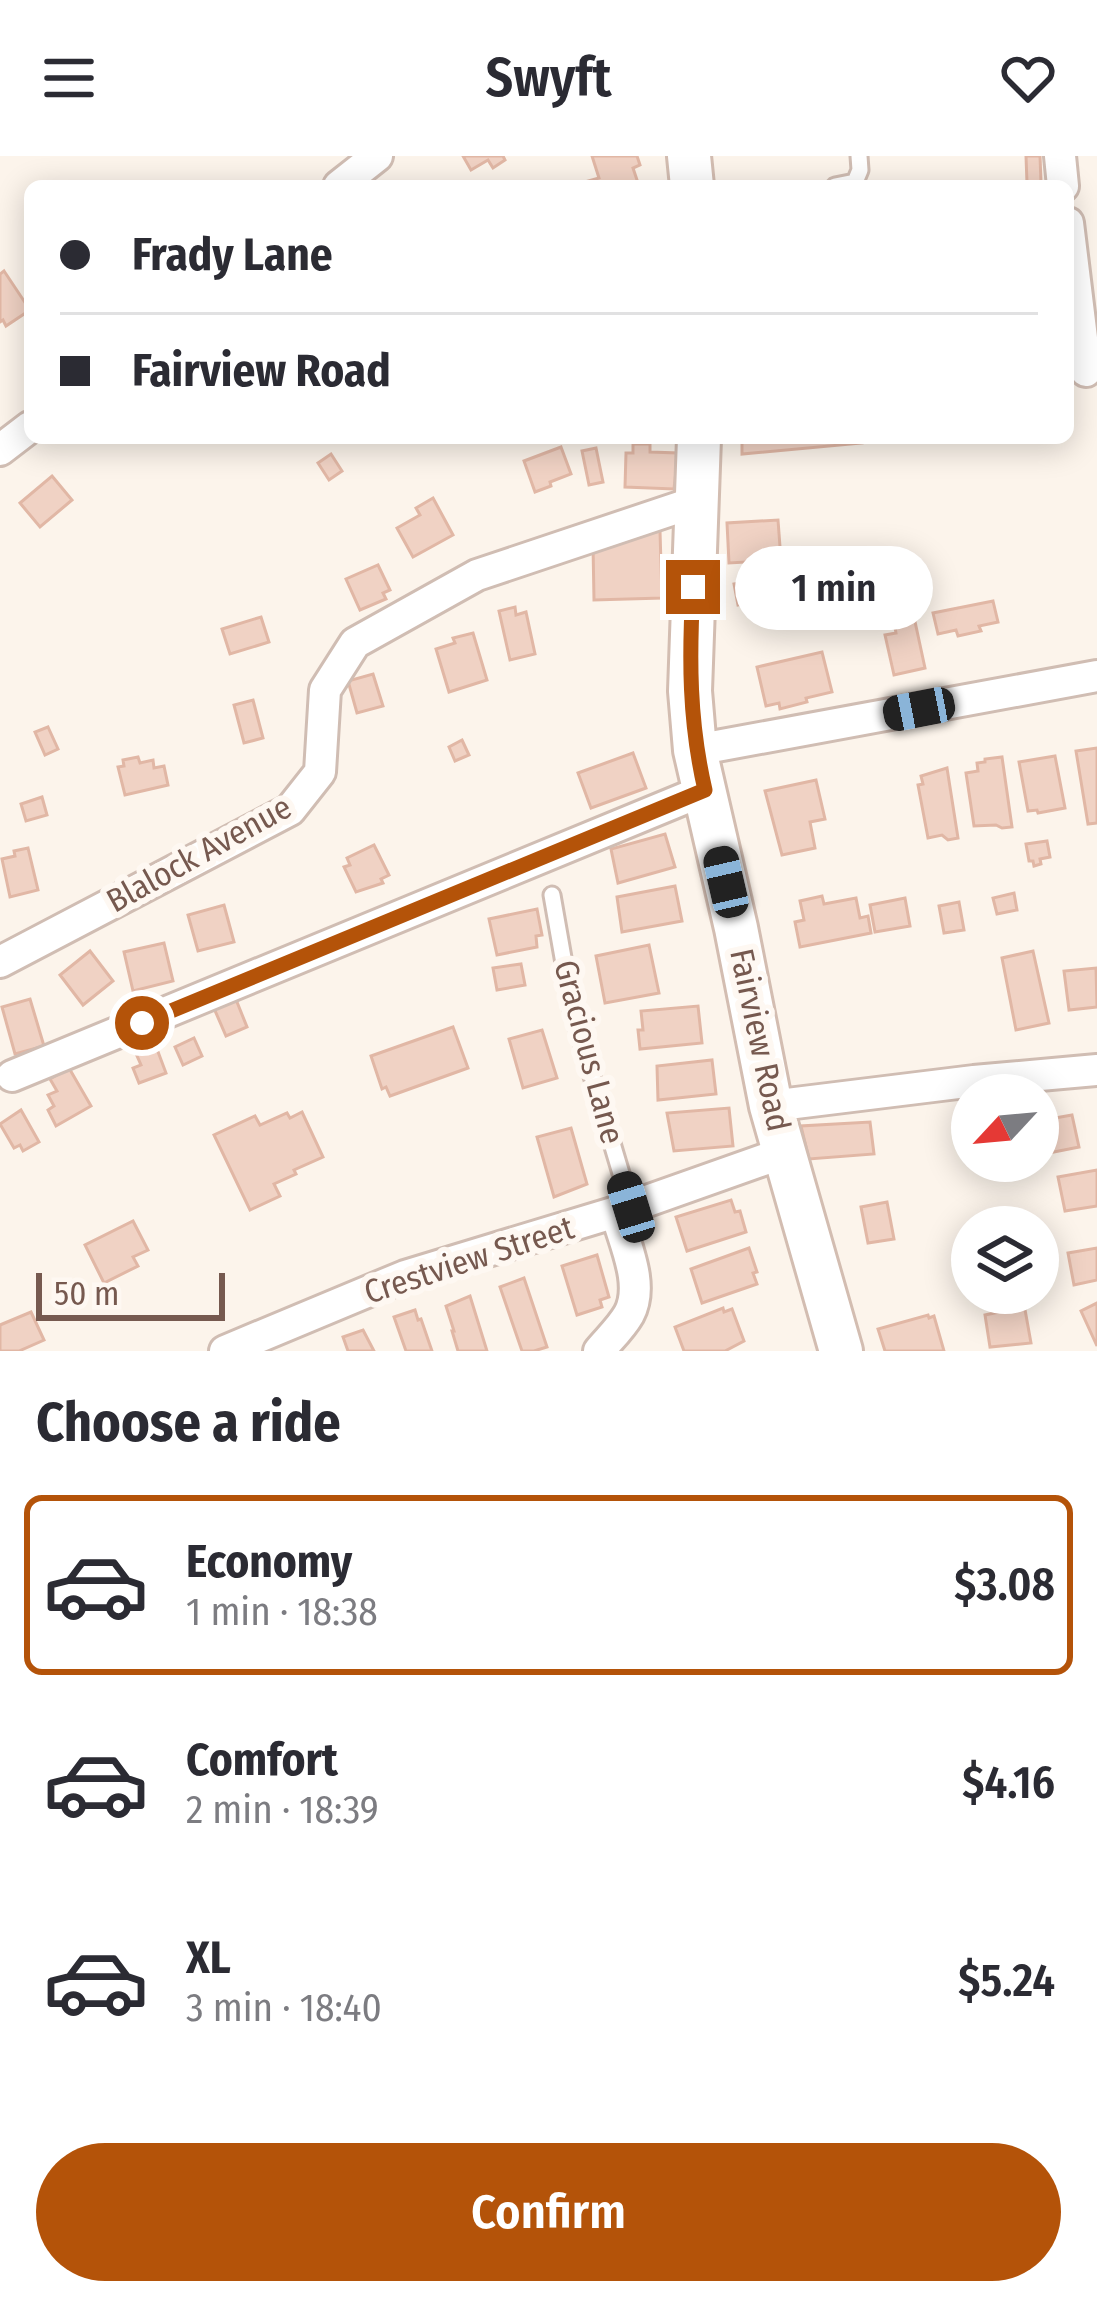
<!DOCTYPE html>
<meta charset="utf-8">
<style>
:root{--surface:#fff;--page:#f7f7f7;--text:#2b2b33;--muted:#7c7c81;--line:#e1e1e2;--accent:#b45309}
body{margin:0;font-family:"Fira Sans Condensed",sans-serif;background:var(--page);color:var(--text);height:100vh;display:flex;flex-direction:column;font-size:45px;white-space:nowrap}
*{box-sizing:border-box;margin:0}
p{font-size:39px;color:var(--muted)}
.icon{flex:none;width:66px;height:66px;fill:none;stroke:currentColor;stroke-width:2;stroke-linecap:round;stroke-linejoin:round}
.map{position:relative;height:1195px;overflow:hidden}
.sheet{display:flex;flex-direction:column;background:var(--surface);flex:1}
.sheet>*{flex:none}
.top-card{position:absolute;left:24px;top:24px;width:1050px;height:264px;border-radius:18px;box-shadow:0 6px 30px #0003;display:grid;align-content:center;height:264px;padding:0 36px;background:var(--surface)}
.needle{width:78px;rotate:244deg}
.tools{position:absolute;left:951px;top:918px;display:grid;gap:24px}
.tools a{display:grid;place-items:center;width:108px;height:108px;border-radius:50%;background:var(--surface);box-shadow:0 6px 30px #0003;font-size:60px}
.scale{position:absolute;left:36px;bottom:30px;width:189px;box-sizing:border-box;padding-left:12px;border:6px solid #76594f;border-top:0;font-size:33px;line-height:42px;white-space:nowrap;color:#76594f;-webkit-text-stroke:9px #fef8f2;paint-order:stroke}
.end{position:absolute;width:54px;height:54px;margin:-27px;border:15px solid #b45309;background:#fff;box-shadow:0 0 0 6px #fff}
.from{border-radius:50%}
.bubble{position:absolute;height:84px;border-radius:42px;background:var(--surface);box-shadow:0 6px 30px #0003;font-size:39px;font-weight:600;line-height:84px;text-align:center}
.car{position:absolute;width:36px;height:72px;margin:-36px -18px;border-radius:15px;box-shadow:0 0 9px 3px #0007;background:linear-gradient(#222 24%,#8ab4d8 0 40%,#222 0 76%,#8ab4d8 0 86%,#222 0)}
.top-card b{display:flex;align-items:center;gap:42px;height:114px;font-size:45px}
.top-card b+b{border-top:3px solid var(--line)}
.top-card i{width:30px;height:30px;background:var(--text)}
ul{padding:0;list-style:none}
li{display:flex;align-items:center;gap:36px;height:180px;margin:0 24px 18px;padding:0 12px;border:6px solid transparent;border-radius:18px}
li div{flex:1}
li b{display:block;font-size:45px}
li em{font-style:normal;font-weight:600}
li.selected{border-color:var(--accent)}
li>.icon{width:108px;height:108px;stroke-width:1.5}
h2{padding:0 36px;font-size:54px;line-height:144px}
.primary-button{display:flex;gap:24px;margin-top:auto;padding:24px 36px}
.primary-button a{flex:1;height:138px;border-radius:72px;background:var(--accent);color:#fff;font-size:48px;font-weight:600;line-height:138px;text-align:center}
header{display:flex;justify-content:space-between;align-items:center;height:156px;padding:0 36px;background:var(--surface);font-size:54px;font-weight:600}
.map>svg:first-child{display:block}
.building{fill:#f0d2c4;stroke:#e1b7a5;stroke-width:3}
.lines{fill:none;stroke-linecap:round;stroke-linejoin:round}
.service-casing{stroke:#d0bdb3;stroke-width:21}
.minor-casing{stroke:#d0bdb3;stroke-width:36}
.secondary-casing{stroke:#d3bdb1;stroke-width:48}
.service{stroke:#fff;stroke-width:15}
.minor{stroke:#fff;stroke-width:30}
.secondary{stroke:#fff;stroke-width:42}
.route{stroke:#b45309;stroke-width:15}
.labels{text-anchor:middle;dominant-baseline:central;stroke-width:12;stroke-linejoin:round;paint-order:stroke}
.street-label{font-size:33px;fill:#76594f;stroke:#fef8f2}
</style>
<header><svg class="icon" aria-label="menu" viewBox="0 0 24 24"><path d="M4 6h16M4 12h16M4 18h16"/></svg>Swyft<svg class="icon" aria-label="heart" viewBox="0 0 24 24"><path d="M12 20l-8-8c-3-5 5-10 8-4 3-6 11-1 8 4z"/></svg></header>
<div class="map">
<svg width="1097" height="1195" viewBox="0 0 1097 1195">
<rect width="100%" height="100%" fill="#fcf4eb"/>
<g class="building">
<polygon points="463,0 503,0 505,4 493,12 488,4 471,14"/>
<polygon points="592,0 637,0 640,9 633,12 639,30 589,30 588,25 599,22"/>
<polygon points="1026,0 1040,0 1041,26 1027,27"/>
<polygon points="4,115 30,154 6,170 3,164 0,166 0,118"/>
<polygon points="742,282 861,282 862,287 742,298"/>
<polygon points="633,288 650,288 650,296 678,297 674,333 625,331 626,297 633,297"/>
<polygon points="561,291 571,318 550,326 551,330 535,336 524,305"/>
<polygon points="596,292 603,326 589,329 582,295"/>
<polygon points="331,298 342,315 329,324 318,307"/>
<polygon points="52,320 72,344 40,371 20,347"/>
<polygon points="433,342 453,379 413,401 397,372 420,359 416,352"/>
<polygon points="778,364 781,404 729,407 727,367"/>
<polygon points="660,375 662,442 594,444 593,389"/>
<polygon points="378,409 390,434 383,437 386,443 360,454 346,423"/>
<polygon points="782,416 788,444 744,453 743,448 738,449 734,428 740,427 739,424"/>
<polygon points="993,445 998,466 979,470 981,475 958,480 956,474 938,478 933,457"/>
<polygon points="515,451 516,459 526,456 535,498 510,504 499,455"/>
<polygon points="261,461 269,486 230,498 222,473"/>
<polygon points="914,461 925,512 894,519 885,479 896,477 894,466"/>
<polygon points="473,477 487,524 449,536 436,493 455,487 453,482"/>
<polygon points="822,496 832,536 806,542 807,546 780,553 779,547 766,550 757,511"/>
<polygon points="373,518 383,550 357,557 348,525"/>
<polygon points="253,544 263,582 244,587 234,549"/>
<polygon points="48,571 58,593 45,599 35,576"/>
<polygon points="462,584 469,599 455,605 449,591"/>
<polygon points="1097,592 1097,667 1088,668 1076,595"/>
<polygon points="633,597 646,632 591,652 578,617"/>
<polygon points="1055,600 1065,652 1038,657 1037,654 1028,655 1019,606"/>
<polygon points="138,601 140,607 153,604 154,612 164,610 168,629 125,639 118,611 124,610 123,604"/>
<polygon points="1002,601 1012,671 1002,672 996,669 974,670 966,617 978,615 977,607 985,606 985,603"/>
<polygon points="947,612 958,682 948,684 942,679 928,682 918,629 923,628 921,620"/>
<polygon points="816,624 825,663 810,666 815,692 782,699 765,635"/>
<polygon points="42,641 47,659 26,665 21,648"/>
<polygon points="665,678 675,711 618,727 611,693"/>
<polygon points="1047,685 1050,701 1040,703 1041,708 1034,710 1033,705 1029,705 1026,688"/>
<polygon points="374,689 389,719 381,723 383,727 356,736 344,711 350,709 347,702"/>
<polygon points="28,692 38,734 10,741 2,703 15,700 14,695"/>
<polygon points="675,730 682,765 622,776 617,741"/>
<polygon points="1014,737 1017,754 997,758 993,742"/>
<polygon points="822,740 824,748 856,742 860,762 868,760 871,777 800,791 795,766 804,764 800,745"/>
<polygon points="905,742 910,770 875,776 870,749"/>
<polygon points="959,746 964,774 944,777 939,750"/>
<polygon points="224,749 234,786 198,795 188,759"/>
<polygon points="537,753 542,779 536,780 537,791 497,799 489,763"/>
<polygon points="164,787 173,825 133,835 124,796"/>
<polygon points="649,789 659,837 605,847 596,800"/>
<polygon points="90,795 113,825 83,849 60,819"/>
<polygon points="1033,795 1049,867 1016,874 1002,802"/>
<polygon points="521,808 525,829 497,834 493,812"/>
<polygon points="1096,812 1097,851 1069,854 1064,815"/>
<polygon points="235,841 247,871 226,880 213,850"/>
<polygon points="30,843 44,890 15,898 2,851"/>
<polygon points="698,850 702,887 640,893 638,874 643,874 641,855"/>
<polygon points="453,871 468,912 390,940 386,931 382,933 371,900"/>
<polygon points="542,874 557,922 523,932 509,883"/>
<polygon points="194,882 202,900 183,909 175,891"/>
<polygon points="154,885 166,917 139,927 133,912 141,909 134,893"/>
<polygon points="712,904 716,938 658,944 657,910"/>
<polygon points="69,912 91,950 56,970 48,954 54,950 48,939 57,935 50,923"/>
<polygon points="729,952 733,990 674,995 667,957"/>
<polygon points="21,954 39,986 23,995 20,989 14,992 0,968"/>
<polygon points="302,956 323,1001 294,1014 296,1018 274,1028 280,1040 250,1054 214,979 255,960 260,969 287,957 290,962"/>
<polygon points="1072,959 1079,991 1039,999 1038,965"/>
<polygon points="870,966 874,998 809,1003 801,970"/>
<polygon points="571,972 587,1028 554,1041 537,981"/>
<polygon points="1097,1014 1097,1050 1065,1055 1058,1021"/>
<polygon points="731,1044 735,1056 740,1055 746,1076 687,1095 676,1061"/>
<polygon points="887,1046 894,1083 868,1087 861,1051"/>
<polygon points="133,1065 148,1094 133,1101 138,1110 104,1127 85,1089"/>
<polygon points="749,1092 757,1116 753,1117 757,1128 702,1147 691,1113"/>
<polygon points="1097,1092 1097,1124 1074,1129 1068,1097"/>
<polygon points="597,1099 609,1141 600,1144 602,1151 577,1159 562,1110"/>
<polygon points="524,1122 547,1191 534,1195 522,1195 500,1131"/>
<polygon points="996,1137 1022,1137 1031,1187 990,1191 985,1159 999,1156"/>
<polygon points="470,1140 487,1195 458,1195 452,1175 454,1175 446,1150"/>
<polygon points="1097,1147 1097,1190 1081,1155"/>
<polygon points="723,1152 724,1156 732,1153 744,1185 725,1195 684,1195 675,1171"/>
<polygon points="415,1154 418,1164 421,1163 432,1195 406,1195 394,1161"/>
<polygon points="31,1156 44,1184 19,1195 0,1195 0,1169"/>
<polygon points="928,1159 929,1162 934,1160 944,1195 885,1195 878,1173"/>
<polygon points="363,1174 374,1195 348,1195 343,1181"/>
</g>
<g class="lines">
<defs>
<g id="service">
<polyline points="835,30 855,26 860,14 859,0"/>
<polyline points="552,739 572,853 631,1051"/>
</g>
<g id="minor">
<polyline points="1060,0 1063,30"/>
<polyline points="339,30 377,0"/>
<polyline points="1068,67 1086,215"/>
<polyline points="0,294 30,271"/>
<polyline points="695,594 1097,520"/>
<polyline points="0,806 290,654 320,616 325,534 355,487 477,419 698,345"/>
<polyline points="12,920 705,634"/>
<polyline points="771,950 974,925 1097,914"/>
<polyline points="225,1195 405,1120 616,1056 783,997"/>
<path d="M599,1195c10,-12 22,-23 30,-37 16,-30 -5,-71 -13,-102"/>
</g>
<g id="secondary">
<polyline points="689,0 692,30"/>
<polyline points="699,282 690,535 695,594 736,772 771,950 841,1195"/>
</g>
</defs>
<use href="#service" class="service-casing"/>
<use href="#minor" class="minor-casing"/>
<use href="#secondary" class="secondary-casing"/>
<use href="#service" class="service"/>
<use href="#minor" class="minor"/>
<use href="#secondary" class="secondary"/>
</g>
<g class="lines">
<path class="route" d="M142,867l563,-233c-16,-69 -16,-132 -12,-203"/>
</g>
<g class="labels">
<g class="street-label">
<text transform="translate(199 698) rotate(-29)">Blalock Avenue</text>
<text transform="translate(760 884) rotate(78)">Fairview Road</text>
<text transform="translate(589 896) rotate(75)">Gracious Lane</text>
<text transform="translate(469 1104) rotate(-18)">Crestview Street</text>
</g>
</g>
</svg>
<div class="tools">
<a><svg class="needle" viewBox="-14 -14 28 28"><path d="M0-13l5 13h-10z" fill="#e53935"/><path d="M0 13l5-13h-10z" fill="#7c7c81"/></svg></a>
<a><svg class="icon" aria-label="layers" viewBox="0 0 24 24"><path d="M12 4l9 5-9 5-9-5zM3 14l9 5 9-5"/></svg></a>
</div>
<div class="scale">50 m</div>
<i class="end from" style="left:142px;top:867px"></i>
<i class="end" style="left:693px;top:431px"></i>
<div class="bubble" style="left:735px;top:390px;width:198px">1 min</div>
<i class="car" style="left:919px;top:553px;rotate:259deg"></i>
<i class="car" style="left:726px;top:726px;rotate:347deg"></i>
<i class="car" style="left:631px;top:1051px;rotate:343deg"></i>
<div class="top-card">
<b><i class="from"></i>Frady Lane</b>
<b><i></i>Fairview Road</b>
</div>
</div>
<section class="sheet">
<h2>Choose a ride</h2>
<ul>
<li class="selected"><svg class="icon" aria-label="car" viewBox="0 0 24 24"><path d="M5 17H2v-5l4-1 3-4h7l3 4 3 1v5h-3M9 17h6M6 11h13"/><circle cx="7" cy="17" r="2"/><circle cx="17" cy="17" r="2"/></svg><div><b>Economy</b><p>1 min · 18:38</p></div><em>$3.08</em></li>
<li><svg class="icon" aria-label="car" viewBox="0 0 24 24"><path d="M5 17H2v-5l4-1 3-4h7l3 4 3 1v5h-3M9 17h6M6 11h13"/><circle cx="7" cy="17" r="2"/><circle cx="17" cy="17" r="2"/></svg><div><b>Comfort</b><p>2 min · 18:39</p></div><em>$4.16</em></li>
<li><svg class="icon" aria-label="car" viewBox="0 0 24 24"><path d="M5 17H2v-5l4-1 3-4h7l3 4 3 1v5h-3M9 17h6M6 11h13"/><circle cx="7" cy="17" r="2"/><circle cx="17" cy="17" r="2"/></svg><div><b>XL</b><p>3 min · 18:40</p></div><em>$5.24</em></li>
</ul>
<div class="primary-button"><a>Confirm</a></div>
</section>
